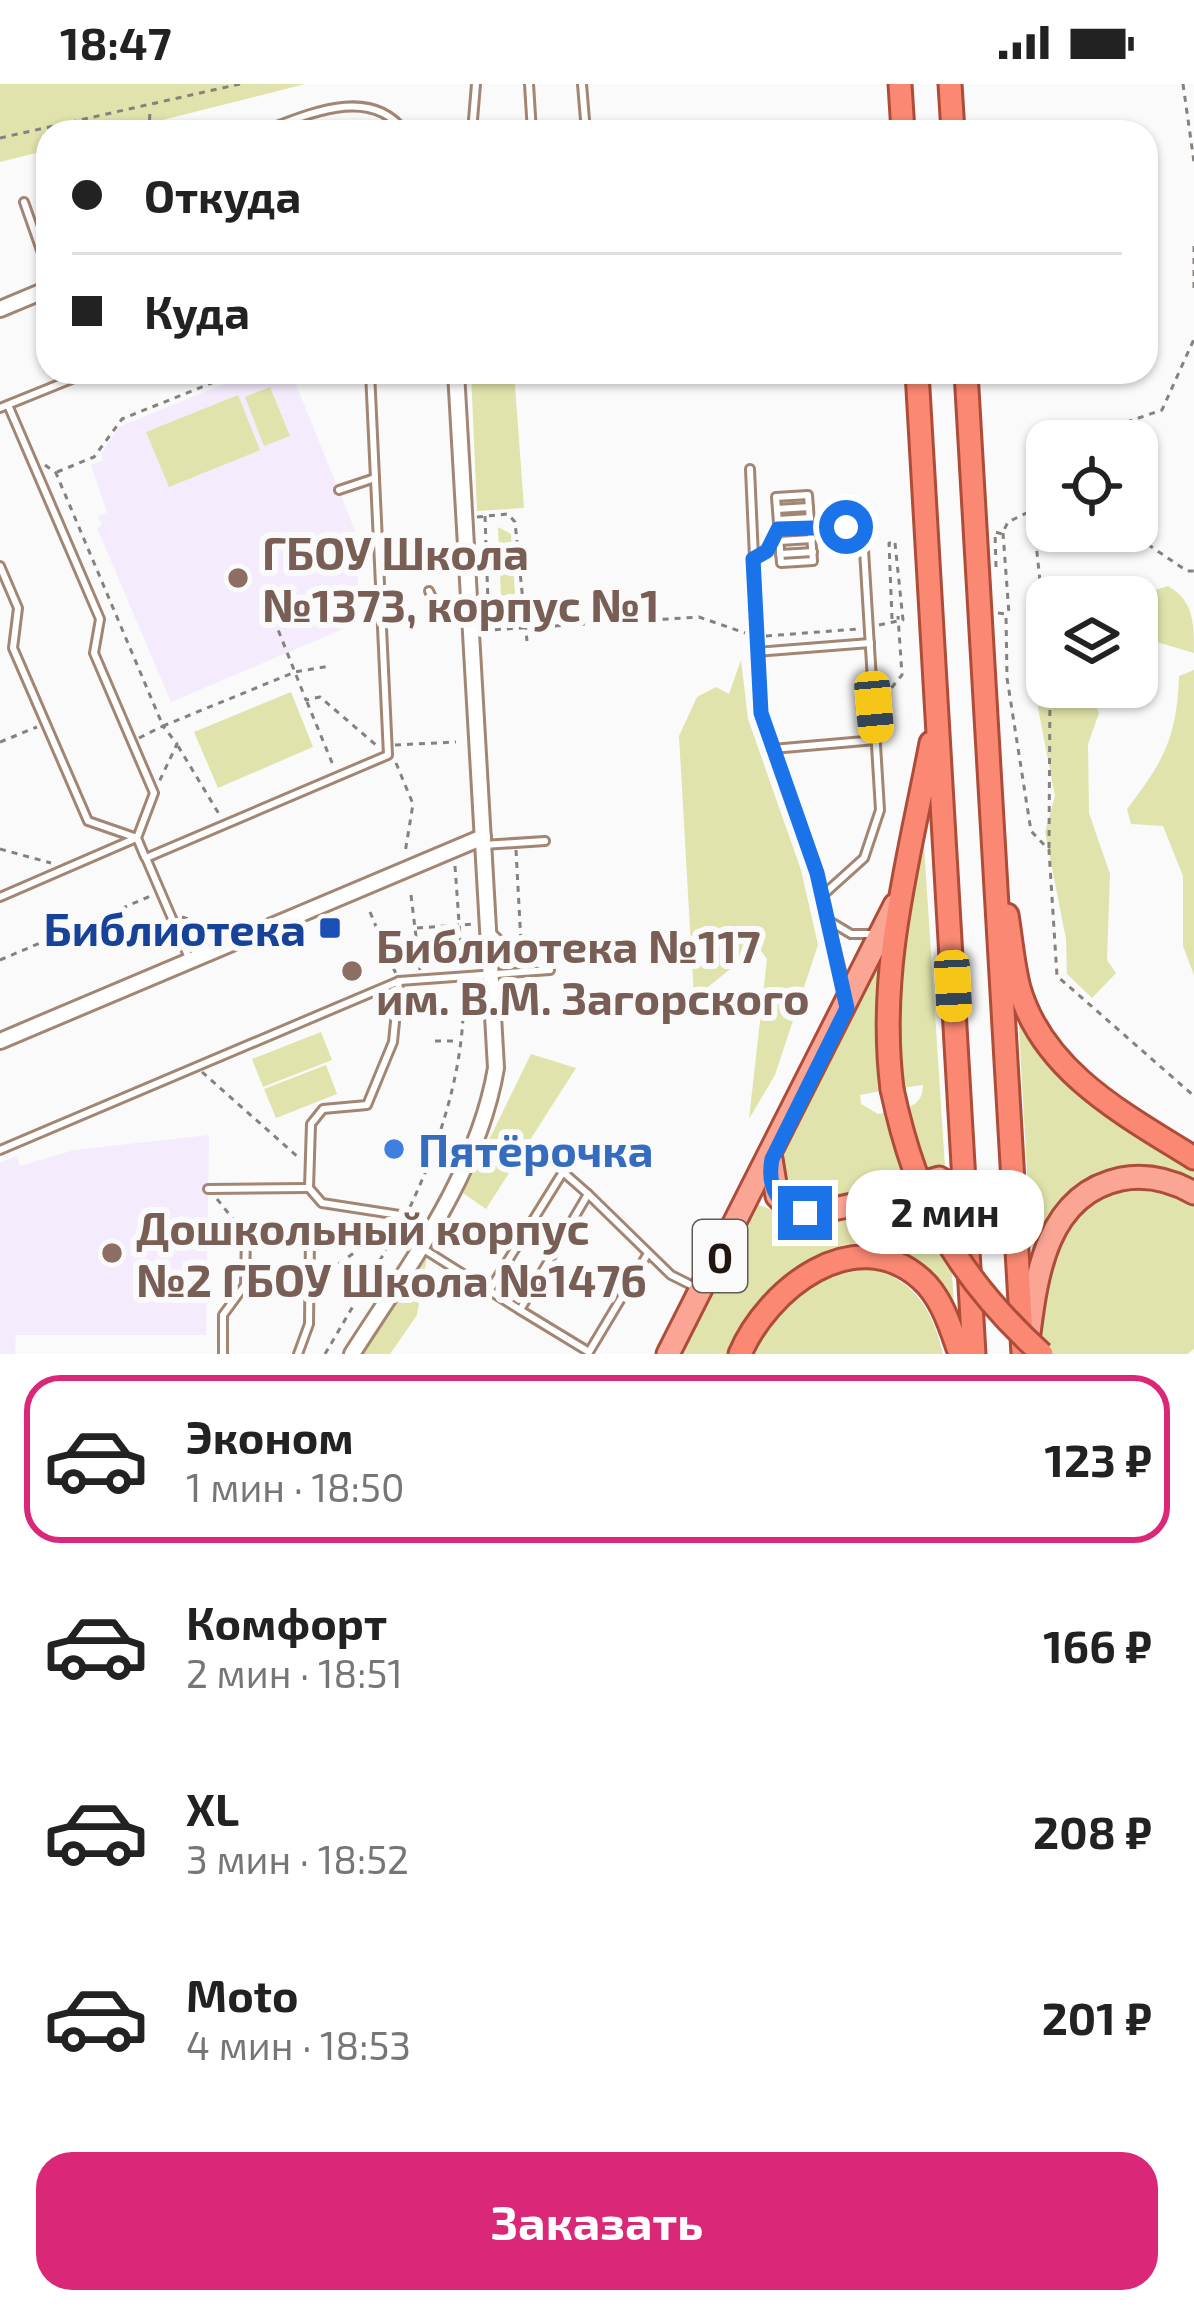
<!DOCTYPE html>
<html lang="ru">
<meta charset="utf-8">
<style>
:root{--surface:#fff;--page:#f6f6f6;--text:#222;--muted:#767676;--line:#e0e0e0;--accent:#db2777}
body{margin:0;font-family:"Exo 2",sans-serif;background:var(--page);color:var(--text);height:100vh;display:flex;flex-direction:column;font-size:45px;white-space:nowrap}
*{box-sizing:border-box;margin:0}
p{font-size:39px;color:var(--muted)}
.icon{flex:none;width:66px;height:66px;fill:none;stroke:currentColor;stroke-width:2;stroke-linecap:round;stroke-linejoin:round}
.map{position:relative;height:1270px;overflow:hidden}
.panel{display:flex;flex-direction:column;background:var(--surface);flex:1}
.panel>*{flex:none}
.guide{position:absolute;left:36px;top:36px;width:1122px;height:264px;border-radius:36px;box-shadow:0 3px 9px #0004;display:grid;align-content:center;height:264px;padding:0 36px;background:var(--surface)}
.controls{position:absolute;left:1026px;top:336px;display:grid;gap:24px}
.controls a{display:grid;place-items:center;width:132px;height:132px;border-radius:24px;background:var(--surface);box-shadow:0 3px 9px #0004;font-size:60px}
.end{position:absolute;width:54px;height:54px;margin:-27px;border:15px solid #1a73e8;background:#fff;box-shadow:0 0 0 6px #fff}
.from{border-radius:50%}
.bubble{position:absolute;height:84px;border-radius:36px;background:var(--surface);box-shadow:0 3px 9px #0004;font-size:39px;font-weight:700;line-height:84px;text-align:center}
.car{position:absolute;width:36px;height:72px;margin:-36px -18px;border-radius:15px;box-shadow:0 0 9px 3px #0007;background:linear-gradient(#f5c518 24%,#345 0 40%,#f5c518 0 76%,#345 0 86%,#f5c518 0)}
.guide b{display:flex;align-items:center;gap:42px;height:114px;font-size:45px}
.guide b+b{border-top:3px solid var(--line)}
.guide i{width:30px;height:30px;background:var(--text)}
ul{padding:21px 0 0;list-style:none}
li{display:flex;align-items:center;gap:36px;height:168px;margin:0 24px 18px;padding:0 12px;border:6px solid transparent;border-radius:36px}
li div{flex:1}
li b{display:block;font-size:45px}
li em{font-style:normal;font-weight:700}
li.selected{border-color:var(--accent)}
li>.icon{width:108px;height:108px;stroke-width:1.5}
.action{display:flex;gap:24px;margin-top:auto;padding:24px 36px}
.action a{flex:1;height:138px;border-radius:36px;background:var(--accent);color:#fff;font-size:48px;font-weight:700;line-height:138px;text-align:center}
.status{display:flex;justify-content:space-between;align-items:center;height:84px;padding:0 60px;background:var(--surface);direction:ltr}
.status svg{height:33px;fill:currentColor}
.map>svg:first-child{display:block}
.education{fill:#f4ecfd}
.green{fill:#e0e3ab}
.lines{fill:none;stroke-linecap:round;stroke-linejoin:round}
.service-casing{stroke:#a38573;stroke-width:12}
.minor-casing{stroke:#a38573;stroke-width:20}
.primary-casing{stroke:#ad4c39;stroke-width:27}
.trunk-casing{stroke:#ad4c39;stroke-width:27}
.path{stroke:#87817e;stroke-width:3;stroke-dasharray:6 6;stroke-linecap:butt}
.service{stroke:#fff;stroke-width:6}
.minor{stroke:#fff;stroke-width:14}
.primary{stroke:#fba695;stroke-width:21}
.trunk{stroke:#fa8872;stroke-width:21}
.trunk-bridge-casing{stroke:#ad4c39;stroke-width:27;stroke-linecap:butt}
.trunk-bridge{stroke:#fa8872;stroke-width:21}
.route{stroke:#1a73e8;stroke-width:15}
.education-dot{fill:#8d6e63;stroke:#fafafa;stroke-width:4.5}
.transit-dot{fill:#1a4fb4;stroke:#fafafa;stroke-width:4.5}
.shop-dot{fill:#3f7fe0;stroke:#fafafa;stroke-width:4.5}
.labels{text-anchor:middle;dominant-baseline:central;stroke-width:12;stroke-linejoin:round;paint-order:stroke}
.shield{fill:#fafafa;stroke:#625a56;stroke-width:3}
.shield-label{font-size:42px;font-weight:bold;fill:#21150f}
.education-label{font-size:45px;font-weight:bold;fill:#785e54;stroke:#fafafa;text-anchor:start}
.transit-label{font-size:45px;font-weight:bold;fill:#164399;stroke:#fafafa;text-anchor:end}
.shop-label{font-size:45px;font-weight:bold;fill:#366cbe;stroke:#fafafa;text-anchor:start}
</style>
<div class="status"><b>18:47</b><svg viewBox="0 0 49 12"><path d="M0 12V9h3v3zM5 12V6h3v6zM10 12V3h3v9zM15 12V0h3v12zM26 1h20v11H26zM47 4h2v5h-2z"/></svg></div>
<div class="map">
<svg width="1194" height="1270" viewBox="0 0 1194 1270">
<rect width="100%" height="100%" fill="#fafafa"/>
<g class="education">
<polygon points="253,288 291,288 356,449 360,538 171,618 97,444 102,441 98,433 107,428 91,381 103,377 101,370 119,343"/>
<polygon points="209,1051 206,1251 16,1251 15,1270 0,1270 0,1079 17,1072 20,1082 74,1066"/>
</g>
<g class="green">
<polygon points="0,0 305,0 115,48 48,48 48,66 0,78"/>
<polygon points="471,288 514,288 524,424 477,427"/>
<polygon points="270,303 290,352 264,362 245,313"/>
<polygon points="238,311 260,366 169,403 146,348"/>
<polygon points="498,443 511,450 517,539 495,540 501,513"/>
<path d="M1168,502c26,15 26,37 26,67l-41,-12 -16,4v-48h-5z"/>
<polygon points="741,576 748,635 801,786 818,861 775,991 749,1035 767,875 758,863 694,914 679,652 697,613 716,603 729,610"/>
<path d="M1194,586v305l-11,-29v-70l-20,-50 -32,-2 -4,-15c37,-48 50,-72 52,-133z"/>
<polygon points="1047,595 1047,603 1088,603 1099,629 1088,660 1089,729 1110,790 1107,876 1116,889 1092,914 1067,890 1066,855 1045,748 1055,712 1038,624"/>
<polygon points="291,608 313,663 218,704 194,648"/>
<path d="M923,746l22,337 -123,39 -38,-11 -7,-34 101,-193 3,123 -21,4 1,9 17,10c20,-5 45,-3 45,-29l-22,3c-9,-89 6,-171 22,-258z"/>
<path d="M1018,927c35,78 106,118 176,161v13l-45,-16 -99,51 -18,39z"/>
<polygon points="321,948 332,976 263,1003 252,975"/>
<polygon points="531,970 576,984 486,1125 463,1109"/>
<polygon points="326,981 337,1010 276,1034 264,1005"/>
<path d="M1148,1099l46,18v148l-7,5h-144c-7,-86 9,-158 105,-171z"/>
<path d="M940,1103l7,11 8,122c-14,-19 -27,-46 -45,-60 -73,-54 -154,34 -183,94h-52l81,-150 33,12z"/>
<polygon points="422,1170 427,1173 417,1231 390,1270 362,1270"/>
<path d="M873,1185c43,12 60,43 70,85h-191c24,-52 63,-81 121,-85z"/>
</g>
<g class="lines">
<defs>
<g id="service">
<polyline points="529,0 532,48"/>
<polyline points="582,0 586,48"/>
<path d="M261,48c46,-17 109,-48 144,0"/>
<polyline points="472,48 476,0"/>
<polyline points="24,118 48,186"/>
<polyline points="555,288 556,290"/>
<polyline points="537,291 537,288"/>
<polyline points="8,321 100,535 94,569 154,709 137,754 145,773"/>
<polyline points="0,324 89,288"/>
<polyline points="750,385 761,629 817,789 845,903"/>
<polyline points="339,406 375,394"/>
<polygon points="808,411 813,477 781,479 776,413"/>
<polyline points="777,425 809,423"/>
<polyline points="778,436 810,434"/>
<polyline points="778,445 811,443"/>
<polyline points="811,447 846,443 863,450 880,726 864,774 823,811"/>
<polyline points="779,457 812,455"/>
<polyline points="780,470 813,468"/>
<polyline points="753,475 767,467 779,450"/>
<polyline points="0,482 18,524 13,564 88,737 137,754"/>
<polyline points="429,507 436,522 466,522"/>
<polyline points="757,568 870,559"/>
<polyline points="772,665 876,656"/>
<polyline points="483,761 545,757"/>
<polyline points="0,813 134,755"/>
<polyline points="831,838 851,850 874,850"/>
<polyline points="493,850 510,866 547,884"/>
<polyline points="189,874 146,774 388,671 370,288"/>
<polyline points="399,897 393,958 367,1021 323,1025 311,1040 309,1104 322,1119 406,1132"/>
<polyline points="0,1066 399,897 550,886"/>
<polyline points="208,1105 309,1104"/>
<polyline points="422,1164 520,1226 588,1110 671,1191 697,1204"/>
<polyline points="489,1207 563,1088 588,1110"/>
<polyline points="520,1226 589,1268 647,1171"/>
<polyline points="223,1270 223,1231 245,1201 246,1151 310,1151 309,1240 298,1270"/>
</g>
<g id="minor">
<polyline points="0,225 48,205"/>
<polyline points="0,957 483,753"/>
<path d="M352,1270c57,-89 126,-180 144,-286l-40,-696"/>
</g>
<g id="primary">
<path d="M771,1075l6,37c30,36 122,-7 162,-18l14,8 11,27"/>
<path d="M1028,1257c8,-63 17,-146 93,-162 26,-5 50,1 73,14"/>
<polyline points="668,1270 895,821"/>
</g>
<g id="trunk">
<polyline points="900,0 903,48"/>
<polyline points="950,0 953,48"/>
<polyline points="917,288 974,1270"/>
<polyline points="966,288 1023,1270"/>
<path d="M1007,831c4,24 6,50 12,73 24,84 106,127 175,170"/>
<path d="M892,1005c-15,-120 17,-229 39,-346"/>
<path d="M740,1270c27,-64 114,-134 181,-75 21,18 30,50 39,75"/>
</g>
</defs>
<use href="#service" class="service-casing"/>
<use href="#minor" class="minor-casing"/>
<use href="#primary" class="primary-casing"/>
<use href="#trunk" class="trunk-casing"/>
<g class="path">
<polyline points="1183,0 1194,78"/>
<polyline points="149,48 150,26"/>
<polyline points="0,54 240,0"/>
<polyline points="1194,162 1194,210"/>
<polyline points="211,288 230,291"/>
<polyline points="1096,357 1121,340 1162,326 1194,255"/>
<polyline points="45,381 56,389 163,642 295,588 330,582"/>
<polyline points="57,388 94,373 122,335 239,288"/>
<polyline points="1033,431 1047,563"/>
<polyline points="485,432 489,546 699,533 745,549"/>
<polyline points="477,433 508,430 515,438 527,557"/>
<polyline points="1128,447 1187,487 1194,487"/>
<polyline points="1003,449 1009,530"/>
<polyline points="996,483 995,448 1002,450 1008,438 1047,419"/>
<polyline points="265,513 306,616 320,613 376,661"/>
<polyline points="998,529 1006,530 1007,594 1031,747 1049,766 1057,892 1194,1012"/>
<polyline points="892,535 889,459 893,459"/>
<polyline points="879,541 903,536 895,459"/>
<polyline points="766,552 858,545"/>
<polyline points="884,613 902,591 898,532"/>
<polyline points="307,618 333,681"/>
<polyline points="139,654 163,642 177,660 159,698"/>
<polyline points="0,658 37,643"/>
<polyline points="395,661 456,658"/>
<polyline points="178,662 219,730"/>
<polyline points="396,679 413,720 405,769"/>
<polyline points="1049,764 1050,603"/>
<polyline points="0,765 51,779"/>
<polyline points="516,766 521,859"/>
<polyline points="455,782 462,880"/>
<polyline points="411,811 420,886"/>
<polyline points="370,828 396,890"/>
<polyline points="182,833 215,842"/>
<polyline points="417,844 475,840"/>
<polyline points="0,876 153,811"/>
<polyline points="435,957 458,957"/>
<polyline points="202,988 298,1073"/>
<polyline points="217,1115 241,1145"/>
<path d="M410,1123c31,-66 57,-147 53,-221"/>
<polyline points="319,1194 394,1140"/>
<polyline points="325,1270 400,1142"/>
</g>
<use href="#service" class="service"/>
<use href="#minor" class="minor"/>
<use href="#primary" class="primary"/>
<use href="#trunk" class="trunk"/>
<defs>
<path id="trunk-bridge" d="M892,1005c24,114 64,187 150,265"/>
</defs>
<use href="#trunk-bridge" class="trunk-bridge-casing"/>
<use href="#trunk-bridge" class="trunk-bridge"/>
</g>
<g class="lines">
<path class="route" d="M805,1129c-28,-5 -38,-28 -33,-54l75,-151 -30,-135 -56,-160 -8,-154 14,-8 11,-22 68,-2"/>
</g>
<g class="education-dot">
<circle cx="238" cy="494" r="12"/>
<circle cx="352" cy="887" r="12"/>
<circle cx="112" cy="1169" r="12"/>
</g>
<rect class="transit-dot" x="318" y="832" width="24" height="24" rx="6"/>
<circle class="shop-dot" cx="394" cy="1065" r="12"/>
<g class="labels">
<rect class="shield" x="693" y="1136" width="54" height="72" rx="9"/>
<g class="shield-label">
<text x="720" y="1172">0</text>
</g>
<g class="education-label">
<text x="262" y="468">ГБОУ Школа<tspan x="262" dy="52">№1373, корпус №1</tspan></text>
<text x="376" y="861">Библиотека №117<tspan x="376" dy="52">им. В.М. Загорского</tspan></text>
<text x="136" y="1143">Дошкольный корпус<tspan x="136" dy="52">№2 ГБОУ Школа №1476</tspan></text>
</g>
<g class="transit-label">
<text x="306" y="844">Библиотека</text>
</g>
<g class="shop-label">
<text x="418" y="1065">Пятёрочка</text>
</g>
</g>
</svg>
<div class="controls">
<a><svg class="icon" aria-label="locate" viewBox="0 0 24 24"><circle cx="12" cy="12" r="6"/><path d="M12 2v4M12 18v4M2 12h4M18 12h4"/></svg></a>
<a><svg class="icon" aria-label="layers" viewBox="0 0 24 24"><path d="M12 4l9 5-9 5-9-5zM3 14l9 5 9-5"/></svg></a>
</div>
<i class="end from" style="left:846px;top:443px"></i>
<i class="end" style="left:805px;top:1129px"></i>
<div class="bubble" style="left:846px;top:1086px;width:198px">2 мин</div>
<i class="car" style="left:874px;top:623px;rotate:175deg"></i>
<i class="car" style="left:953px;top:902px;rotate:177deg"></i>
<div class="guide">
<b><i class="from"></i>Откуда</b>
<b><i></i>Куда</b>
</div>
</div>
<section class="panel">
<ul>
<li class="selected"><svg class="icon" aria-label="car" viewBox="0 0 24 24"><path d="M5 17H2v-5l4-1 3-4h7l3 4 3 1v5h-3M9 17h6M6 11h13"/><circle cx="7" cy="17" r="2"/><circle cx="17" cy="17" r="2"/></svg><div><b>Эконом</b><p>1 мин · 18:50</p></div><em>123 ₽</em></li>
<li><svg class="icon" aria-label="car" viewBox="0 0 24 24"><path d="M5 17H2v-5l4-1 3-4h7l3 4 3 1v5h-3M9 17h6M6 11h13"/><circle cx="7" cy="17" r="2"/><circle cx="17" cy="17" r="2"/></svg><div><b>Комфорт</b><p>2 мин · 18:51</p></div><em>166 ₽</em></li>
<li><svg class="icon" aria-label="car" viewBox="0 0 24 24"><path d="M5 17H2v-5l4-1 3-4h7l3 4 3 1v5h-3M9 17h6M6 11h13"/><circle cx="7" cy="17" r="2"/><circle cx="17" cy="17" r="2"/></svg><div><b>XL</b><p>3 мин · 18:52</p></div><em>208 ₽</em></li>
<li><svg class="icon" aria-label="car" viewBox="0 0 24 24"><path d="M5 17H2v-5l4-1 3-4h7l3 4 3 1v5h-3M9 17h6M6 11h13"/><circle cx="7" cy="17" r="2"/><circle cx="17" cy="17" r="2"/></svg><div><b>Moto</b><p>4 мин · 18:53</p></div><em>201 ₽</em></li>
</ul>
<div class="action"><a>Заказать</a></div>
</section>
